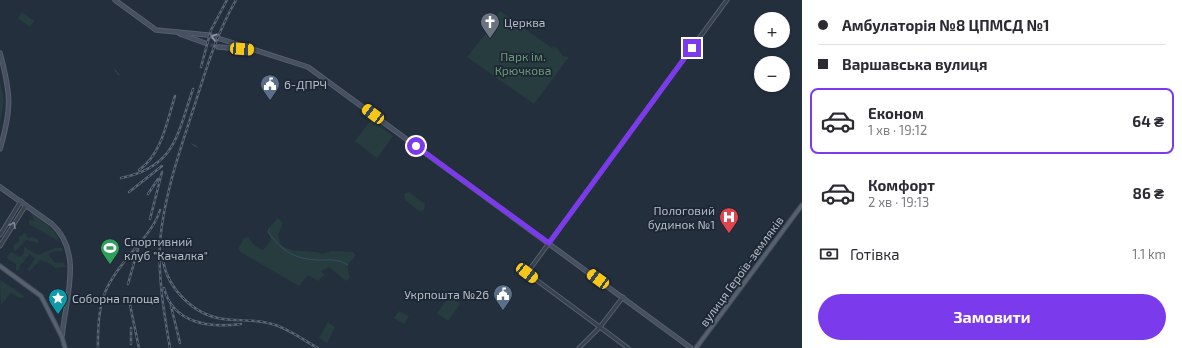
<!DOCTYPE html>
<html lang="uk">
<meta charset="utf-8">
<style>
:root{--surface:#fff;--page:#f2f2f3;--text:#2b2b33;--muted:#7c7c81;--line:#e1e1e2;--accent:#7c3aed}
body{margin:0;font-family:"Exo 2",sans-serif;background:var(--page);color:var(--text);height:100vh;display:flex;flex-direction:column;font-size:15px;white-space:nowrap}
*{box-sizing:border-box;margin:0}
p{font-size:13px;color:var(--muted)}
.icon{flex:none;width:22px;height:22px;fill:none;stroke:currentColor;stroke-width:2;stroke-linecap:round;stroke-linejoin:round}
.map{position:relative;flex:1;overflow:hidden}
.side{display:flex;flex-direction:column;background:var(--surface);width:380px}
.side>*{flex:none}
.hud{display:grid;align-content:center;height:88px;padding:0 16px;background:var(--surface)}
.buttons{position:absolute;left:754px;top:12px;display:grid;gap:8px}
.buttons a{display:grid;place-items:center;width:36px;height:36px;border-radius:50%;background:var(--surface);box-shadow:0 1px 3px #0004;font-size:20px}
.end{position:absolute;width:18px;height:18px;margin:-9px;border:5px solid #7c3aed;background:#fff;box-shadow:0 0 0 2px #fff}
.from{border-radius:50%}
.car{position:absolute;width:12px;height:24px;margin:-12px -6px;border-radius:5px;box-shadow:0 0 3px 1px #0007;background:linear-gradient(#f5c518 24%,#345 0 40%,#f5c518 0 76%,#345 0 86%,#f5c518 0)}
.hud b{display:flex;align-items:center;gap:14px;height:38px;font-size:15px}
.hud b+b{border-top:1px solid var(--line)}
.hud i{width:10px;height:10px;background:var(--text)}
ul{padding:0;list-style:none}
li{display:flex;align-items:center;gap:12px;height:66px;margin:0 8px 6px;padding:0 8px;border:2px solid transparent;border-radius:8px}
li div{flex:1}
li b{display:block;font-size:15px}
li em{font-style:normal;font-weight:700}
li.on{border-color:var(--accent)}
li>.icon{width:36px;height:36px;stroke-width:1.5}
.pay{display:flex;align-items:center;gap:10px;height:44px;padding:0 16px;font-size:15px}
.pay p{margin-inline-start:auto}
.button{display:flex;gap:8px;margin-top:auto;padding:8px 16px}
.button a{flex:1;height:46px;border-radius:24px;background:var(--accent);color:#fff;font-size:16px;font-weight:700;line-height:46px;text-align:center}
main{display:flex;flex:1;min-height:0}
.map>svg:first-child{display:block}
.green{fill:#263c3f}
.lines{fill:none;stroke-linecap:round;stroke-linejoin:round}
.stream{stroke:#394c67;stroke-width:1}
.secondary-tunnel{stroke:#3a4453;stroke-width:3.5;stroke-dasharray:3.5 2;stroke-linecap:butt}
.tertiary-casing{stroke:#565f6c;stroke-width:5}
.secondary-casing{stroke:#565f6c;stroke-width:5.5}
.primary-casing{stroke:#414a57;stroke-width:5.5}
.tertiary{stroke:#38414e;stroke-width:3}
.secondary{stroke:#465061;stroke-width:3.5}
.primary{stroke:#56606e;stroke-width:3.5}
.rail-casing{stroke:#5a6575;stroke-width:2.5}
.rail{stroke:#1d2633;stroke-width:1;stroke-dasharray:3;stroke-linecap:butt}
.oneway{stroke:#8e96a5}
.oneway2{stroke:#7c8592}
.route{stroke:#7c3aed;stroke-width:5}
.labels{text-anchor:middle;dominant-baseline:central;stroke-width:3.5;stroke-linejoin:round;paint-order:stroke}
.poi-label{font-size:12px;fill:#b4bcc9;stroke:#1d2633;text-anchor:start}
.park-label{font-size:12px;fill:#6b9a76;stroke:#1d2633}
.street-label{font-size:12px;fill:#b4bcc9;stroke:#1d2633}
</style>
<main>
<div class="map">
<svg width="802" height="348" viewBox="0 0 802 348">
<rect width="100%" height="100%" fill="#242f3e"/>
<g class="green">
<polygon points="500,11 552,48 553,46 558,49 563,56 569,57 534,104 467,57 488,31"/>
<polygon points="22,12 34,21 30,27 18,18"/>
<polygon points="0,81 4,101 0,123"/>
<polygon points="371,120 393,136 377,158 355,141"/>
<polygon points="409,192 425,204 424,210 419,211 405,200 404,194"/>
<path d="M31,213c7,2 28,20 27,28l-29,-17v-4l5,1z"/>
<path d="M278,218l5,5 -5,12 2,9c13,11 28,4 42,10l10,-3 21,1 3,3 -9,11 3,12 -4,3 -17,-14 -8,4 3,4 -6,6 -10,-6 -9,11 -57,-33 -4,-4 6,-11 4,-1 7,9 8,4 8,-10 -3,-11z"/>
<path d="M25,233l3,5c5,-2 10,0 11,5l-13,-3 -10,11 -3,-1 1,-5 5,-4v-4z"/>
<polygon points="24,247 38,255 55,248 62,248 62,251 56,251 48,254 55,263 63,262 66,267 55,268 51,264 40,260 29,272 28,269 35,259 30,254 20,266 19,270 16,271 16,264 8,259 7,256 11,252 20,257 24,253"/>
<polygon points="0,280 23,295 24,297 20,298 11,293 1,305"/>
<polygon points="450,296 460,304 448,321 437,313"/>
<polygon points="399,311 409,316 404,324 394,318"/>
<polygon points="328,322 335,327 327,343 319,338"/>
</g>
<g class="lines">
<g class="stream">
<polyline points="115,70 119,75"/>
<polyline points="192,144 197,147"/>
<path d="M269,230l-1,2c15,20 28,28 53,28 11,0 18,-1 27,5"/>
</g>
<polyline class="secondary-tunnel" points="205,43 218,47"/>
<defs>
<g id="tertiary">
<polyline points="0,235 21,201"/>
<polyline points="0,246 26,205"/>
<polyline points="579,348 600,327 623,297"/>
<polyline points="628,348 527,273 727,0"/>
</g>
<g id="secondary">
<polyline points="115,0 156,30 208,35 308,67 691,348"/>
<polyline points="180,34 205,43"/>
<polyline points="218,47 245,49"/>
<path d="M0,53c11,41 12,55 0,96"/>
<path d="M0,187l52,37c32,29 13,76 10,113"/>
</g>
<g id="primary">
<polyline points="0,266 41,296 62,337 65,348"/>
<polyline points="696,348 802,205"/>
</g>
</defs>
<use href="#tertiary" class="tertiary-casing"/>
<use href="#secondary" class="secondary-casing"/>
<use href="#primary" class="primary-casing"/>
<use href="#tertiary" class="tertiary"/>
<use href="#secondary" class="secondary"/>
<use href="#primary" class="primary"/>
<defs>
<g id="rail">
<polyline points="201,67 211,30 227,0"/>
<path d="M139,170c23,-16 28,-49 36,-74"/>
<path d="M121,178c54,-11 56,-42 72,-89"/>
<polyline points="129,192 162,166"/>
<polyline points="148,194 158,179"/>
<polyline points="150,219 162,172"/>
<path d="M163,261c5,28 31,54 60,58 16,2 33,0 49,5 16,4 31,16 46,24"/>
<polyline points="128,284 138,249"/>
<path d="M164,288c9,36 46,40 77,36"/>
<polyline points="129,300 139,348"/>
<polyline points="171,306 180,343"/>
<polyline points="131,344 131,328"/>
<path d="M98,348c-1,-52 7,-63 39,-102 10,-11 19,-22 23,-36"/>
<path d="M170,348c-6,-35 -12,-70 -10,-106 4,-47 20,-92 35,-138 11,-35 22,-71 41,-104"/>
</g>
</defs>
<use href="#rail" class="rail-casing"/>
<use href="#rail" class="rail"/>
</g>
<defs><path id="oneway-chevron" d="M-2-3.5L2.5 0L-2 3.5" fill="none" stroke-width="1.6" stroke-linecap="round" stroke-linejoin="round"/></defs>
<use class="oneway" href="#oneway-chevron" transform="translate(214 37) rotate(-163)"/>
<use class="oneway2" href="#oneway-chevron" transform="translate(13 225) rotate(-59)"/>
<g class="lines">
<polyline class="route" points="416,146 549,243 692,48"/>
</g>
<defs>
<symbol id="church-pin" viewBox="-11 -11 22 30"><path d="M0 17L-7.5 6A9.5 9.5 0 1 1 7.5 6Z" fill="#6b7280" stroke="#1d2633"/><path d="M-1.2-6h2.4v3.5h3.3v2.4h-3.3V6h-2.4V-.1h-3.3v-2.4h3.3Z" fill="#fff"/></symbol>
<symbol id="civic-pin" viewBox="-11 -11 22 30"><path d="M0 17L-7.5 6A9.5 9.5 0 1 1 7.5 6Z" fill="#5c6f8a" stroke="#1d2633"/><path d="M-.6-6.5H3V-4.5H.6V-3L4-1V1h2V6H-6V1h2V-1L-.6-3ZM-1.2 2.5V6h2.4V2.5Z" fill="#fff"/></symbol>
<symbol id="hospital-pin" viewBox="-11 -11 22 30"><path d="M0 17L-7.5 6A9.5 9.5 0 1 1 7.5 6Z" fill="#e0444e" stroke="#1d2633"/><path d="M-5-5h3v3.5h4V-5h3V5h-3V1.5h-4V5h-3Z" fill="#fff"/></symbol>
<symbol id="stadium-pin" viewBox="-11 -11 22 30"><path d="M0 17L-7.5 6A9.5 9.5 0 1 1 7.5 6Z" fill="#2e9e5b" stroke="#1d2633"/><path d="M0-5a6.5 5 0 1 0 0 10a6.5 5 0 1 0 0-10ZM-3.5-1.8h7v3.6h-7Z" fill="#fff"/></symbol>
<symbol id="sight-pin" viewBox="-11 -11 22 30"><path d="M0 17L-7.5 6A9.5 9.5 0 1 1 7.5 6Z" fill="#0f9aa8" stroke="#1d2633"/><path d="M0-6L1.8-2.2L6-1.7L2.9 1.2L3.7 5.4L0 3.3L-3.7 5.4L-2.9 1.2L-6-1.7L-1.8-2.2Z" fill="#fff"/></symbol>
</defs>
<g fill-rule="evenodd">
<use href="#church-pin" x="479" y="11" width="22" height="30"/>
<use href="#civic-pin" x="259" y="73" width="22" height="30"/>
<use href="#hospital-pin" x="718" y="206" width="22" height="30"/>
<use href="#stadium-pin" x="99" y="237" width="22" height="30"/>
<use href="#civic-pin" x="492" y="283" width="22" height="30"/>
<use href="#sight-pin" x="47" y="287" width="22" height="30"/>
</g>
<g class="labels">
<g class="poi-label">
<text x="504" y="22">Церква</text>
<text x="284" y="84">6-ДПРЧ</text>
<text x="715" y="210" text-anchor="end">Пологовий<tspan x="715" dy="14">будинок №1</tspan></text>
<text x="124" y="241">Спортивний<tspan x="124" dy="14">клуб "Качалка"</tspan></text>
<text x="489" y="294" text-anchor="end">Укрпошта №26</text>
<text x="72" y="298">Соборна площа</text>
</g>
<g class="park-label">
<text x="523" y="56">Парк ім.<tspan x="523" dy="14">Крючкова</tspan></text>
</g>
<g class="street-label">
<text transform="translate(741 271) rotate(-54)">вулиця Героїв-земляків</text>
</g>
</g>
</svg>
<div class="buttons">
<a>+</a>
<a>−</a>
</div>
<i class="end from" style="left:416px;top:146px"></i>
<i class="end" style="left:692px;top:48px"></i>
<i class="car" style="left:242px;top:49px;rotate:94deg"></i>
<i class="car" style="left:373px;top:114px;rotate:307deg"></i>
<i class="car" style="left:527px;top:273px;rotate:128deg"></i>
<i class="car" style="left:598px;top:279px;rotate:306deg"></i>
</div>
<section class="side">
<div class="hud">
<b><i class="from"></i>Амбулаторія №8 ЦПМСД №1</b>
<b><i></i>Варшавська вулиця</b>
</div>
<ul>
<li class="on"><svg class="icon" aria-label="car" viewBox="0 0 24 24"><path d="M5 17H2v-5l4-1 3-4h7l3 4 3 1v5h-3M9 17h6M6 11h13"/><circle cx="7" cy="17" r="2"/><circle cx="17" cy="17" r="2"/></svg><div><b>Економ</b><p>1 хв · 19:12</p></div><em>64 ₴</em></li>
<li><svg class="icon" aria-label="car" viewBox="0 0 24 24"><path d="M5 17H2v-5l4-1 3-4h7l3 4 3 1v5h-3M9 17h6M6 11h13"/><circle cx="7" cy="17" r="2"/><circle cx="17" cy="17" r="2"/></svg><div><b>Комфорт</b><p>2 хв · 19:13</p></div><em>86 ₴</em></li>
</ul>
<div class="pay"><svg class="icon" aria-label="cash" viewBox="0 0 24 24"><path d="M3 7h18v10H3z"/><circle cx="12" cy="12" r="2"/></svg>Готівка<p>1.1 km</p></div>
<div class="button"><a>Замовити</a></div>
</section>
</main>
